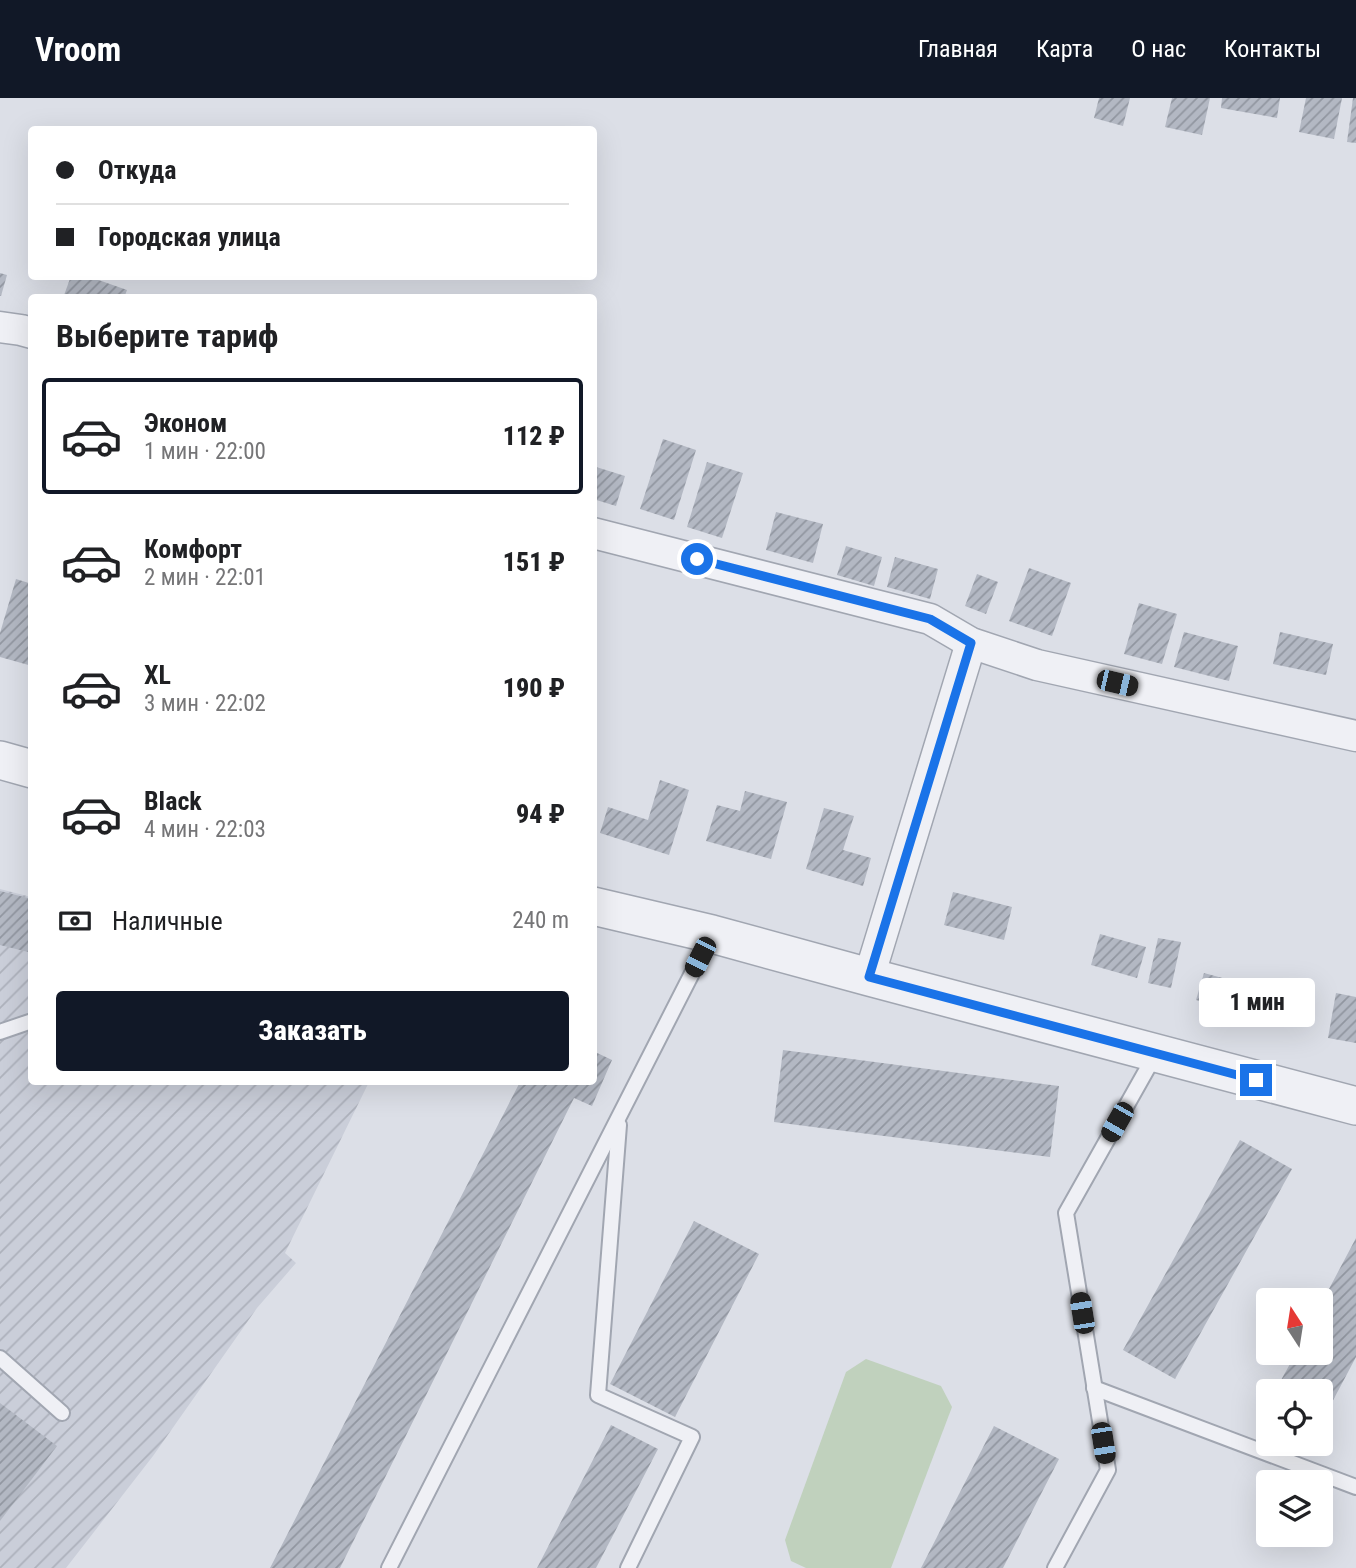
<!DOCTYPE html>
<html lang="ru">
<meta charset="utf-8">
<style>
:root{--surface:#fff;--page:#f2f2f2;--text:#202124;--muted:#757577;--line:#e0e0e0;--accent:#111827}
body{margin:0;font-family:"Roboto Condensed",sans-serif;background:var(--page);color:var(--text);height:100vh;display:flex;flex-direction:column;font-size:26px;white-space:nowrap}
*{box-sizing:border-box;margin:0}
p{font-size:23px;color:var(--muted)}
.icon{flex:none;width:38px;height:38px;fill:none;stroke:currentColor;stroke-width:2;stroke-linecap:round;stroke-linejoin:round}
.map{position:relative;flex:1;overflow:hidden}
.sheet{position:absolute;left:28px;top:196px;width:569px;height:791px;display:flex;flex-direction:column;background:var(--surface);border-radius:7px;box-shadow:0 7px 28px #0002}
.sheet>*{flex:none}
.banner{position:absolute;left:28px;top:28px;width:569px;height:154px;border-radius:7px;box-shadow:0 7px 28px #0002;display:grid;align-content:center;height:154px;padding:0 28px;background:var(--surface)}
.needle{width:46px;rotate:348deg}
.fabs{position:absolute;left:1256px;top:1190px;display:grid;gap:14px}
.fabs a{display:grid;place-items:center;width:77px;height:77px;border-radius:7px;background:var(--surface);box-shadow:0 7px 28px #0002;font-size:35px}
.end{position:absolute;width:32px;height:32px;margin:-16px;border:9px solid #1a73e8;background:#fff;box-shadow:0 0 0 4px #fff}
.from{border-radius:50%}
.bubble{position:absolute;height:49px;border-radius:7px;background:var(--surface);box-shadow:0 7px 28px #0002;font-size:23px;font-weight:800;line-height:49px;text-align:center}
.car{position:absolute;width:21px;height:42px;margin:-21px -10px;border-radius:9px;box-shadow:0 0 5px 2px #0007;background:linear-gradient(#222 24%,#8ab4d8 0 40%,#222 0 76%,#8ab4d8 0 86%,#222 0)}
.banner b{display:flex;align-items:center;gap:24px;height:66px;font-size:26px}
.banner b+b{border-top:2px solid var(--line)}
.banner i{width:18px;height:18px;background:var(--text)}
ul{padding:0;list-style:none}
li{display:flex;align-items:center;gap:21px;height:116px;margin:0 14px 10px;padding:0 14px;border:4px solid transparent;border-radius:7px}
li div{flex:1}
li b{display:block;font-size:26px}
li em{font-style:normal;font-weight:800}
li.on{border-color:var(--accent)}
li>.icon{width:63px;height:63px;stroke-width:1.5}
h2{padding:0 28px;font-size:32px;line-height:84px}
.pay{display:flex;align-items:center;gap:18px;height:77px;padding:0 28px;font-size:26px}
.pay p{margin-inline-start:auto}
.cta{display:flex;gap:14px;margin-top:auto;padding:14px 28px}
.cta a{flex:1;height:80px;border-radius:7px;background:var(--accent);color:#fff;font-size:28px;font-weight:800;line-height:80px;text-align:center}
header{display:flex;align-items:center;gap:42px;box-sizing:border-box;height:98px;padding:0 35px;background:var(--accent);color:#fff}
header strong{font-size:33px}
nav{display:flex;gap:38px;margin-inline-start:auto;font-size:24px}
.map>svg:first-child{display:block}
.industrial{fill:url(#industrial-furrows)}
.pitch{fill:#c0d1bd}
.building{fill:url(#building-hatch)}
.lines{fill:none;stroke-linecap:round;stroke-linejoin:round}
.service-casing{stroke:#a1a6b1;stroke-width:18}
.minor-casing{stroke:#a1a6b1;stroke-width:33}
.tertiary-casing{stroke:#a1a6b1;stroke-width:40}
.service{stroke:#eff0f5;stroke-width:14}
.minor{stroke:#eff0f5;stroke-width:30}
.tertiary{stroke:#eff0f5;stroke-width:37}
.route{stroke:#1a73e8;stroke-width:9}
</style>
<header>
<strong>Vroom</strong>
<nav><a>Главная</a><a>Карта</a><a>О нас</a><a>Контакты</a></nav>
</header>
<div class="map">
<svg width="1356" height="1470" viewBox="0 0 1356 1470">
<defs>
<pattern id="industrial-furrows" width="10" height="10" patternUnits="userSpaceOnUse" patternTransform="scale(1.75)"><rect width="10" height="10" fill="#caced9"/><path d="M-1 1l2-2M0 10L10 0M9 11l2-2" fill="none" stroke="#adb1bb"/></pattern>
<pattern id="building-hatch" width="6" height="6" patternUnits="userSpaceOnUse" patternTransform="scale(1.75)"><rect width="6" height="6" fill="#b3b8c3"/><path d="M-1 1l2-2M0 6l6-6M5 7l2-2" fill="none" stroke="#9196a0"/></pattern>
</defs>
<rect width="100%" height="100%" fill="#dcdfe7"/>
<polygon class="industrial" points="0,791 31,799 32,984 369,984 285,1155 296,1165 257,1210 153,1358 66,1470 0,1470"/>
<polygon class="pitch" points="866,1261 941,1288 952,1309 891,1470 806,1470 791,1463 785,1442 846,1274"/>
<g class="building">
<polygon points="1099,0 1130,0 1123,28 1094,20"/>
<polygon points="1172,0 1210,0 1202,37 1165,29"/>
<polygon points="1222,0 1280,0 1277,20 1221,10"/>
<polygon points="1306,0 1342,0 1334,41 1299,34"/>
<polygon points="1353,0 1356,0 1356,45 1347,44"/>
<polygon points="0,175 7,177 1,198 0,198"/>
<polygon points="71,178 87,178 127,192 124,200 63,200"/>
<polygon points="663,341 696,352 674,422 640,411"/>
<polygon points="707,364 743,375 722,440 687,429"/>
<polygon points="593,368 625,378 616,408 593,401"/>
<polygon points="776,414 823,426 813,465 766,452"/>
<polygon points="846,448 882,459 874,488 837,477"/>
<polygon points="895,459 938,471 930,501 887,489"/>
<polygon points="1029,470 1071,485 1052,538 1009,523"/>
<polygon points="977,476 998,484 986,516 965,508"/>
<polygon points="16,481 32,486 32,516 28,529 32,530 32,568 0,559 0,535"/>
<polygon points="1139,505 1177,516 1162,566 1124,556"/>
<polygon points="1184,534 1238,548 1229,583 1174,569"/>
<polygon points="1280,534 1333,546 1326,577 1273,566"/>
<polygon points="660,682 689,692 669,757 600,735 608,709 648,722"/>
<polygon points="745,693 787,704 771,761 706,743 717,707 740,713"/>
<polygon points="824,710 854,718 843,752 871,760 863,788 806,771"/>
<polygon points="0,793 32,801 32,855 0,847"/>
<polygon points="953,794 1012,809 1004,842 944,827"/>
<polygon points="1100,836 1146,849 1137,880 1091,867"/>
<polygon points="1158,840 1181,844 1171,890 1148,885"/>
<polygon points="1204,875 1259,890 1251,917 1196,902"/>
<polygon points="1336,895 1356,899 1356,945 1328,940"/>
<polygon points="783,952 1059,988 1050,1059 774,1024"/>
<polygon points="593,953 612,962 592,1008 574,1000 340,1470 270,1470 520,984 593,984"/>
<polygon points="1240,1042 1292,1071 1175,1281 1123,1252"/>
<polygon points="694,1123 759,1156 675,1319 610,1286"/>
<polygon points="1356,1140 1356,1259 1321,1325 1321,1293 1275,1293 1296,1255 1321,1255 1321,1206"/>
<polygon points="0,1305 57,1348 0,1423"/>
<polygon points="611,1327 658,1351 596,1470 537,1470"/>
<polygon points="994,1328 1059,1361 1003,1470 921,1470"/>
</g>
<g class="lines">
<defs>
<g id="service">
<polyline points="0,934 32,923"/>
<polyline points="619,1027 598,1297 692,1339 628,1470"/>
<polyline points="0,1260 62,1315"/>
<polyline points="1094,1290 1356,1389"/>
<polyline points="389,1470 711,838"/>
<polyline points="1055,1470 1108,1372 1066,1115 1155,957"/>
</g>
<g id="minor">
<polyline points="0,229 21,232 32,235"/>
<polyline points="593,435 930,521 971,545 1037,567 1356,638"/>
<polyline points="869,879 971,545"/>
</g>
<g id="tertiary">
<polyline points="0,662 32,671"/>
<polyline points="593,808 712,836 869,879 1356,1008"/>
</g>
</defs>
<use href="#service" class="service-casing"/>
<use href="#minor" class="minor-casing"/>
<use href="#tertiary" class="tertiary-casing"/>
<use href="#service" class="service"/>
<use href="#minor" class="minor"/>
<use href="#tertiary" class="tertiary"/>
</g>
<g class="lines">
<polyline class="route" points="697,461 930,521 971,545 869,879 1256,982"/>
</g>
</svg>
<div class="fabs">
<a><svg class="needle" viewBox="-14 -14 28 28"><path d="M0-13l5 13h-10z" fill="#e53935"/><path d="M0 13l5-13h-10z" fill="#757577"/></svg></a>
<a><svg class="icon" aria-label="locate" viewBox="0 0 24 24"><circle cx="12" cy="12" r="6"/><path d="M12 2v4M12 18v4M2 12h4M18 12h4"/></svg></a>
<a><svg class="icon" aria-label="layers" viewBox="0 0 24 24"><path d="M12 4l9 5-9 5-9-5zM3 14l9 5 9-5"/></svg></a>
</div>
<i class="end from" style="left:697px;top:461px"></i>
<i class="end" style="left:1256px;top:982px"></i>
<div class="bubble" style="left:1199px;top:880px;width:116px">1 мин</div>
<i class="car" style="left:1117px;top:585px;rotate:103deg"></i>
<i class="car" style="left:700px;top:859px;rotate:207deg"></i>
<i class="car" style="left:1117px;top:1024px;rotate:210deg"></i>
<i class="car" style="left:1082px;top:1215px;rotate:351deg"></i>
<i class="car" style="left:1103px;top:1345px;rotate:171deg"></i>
<div class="banner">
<b><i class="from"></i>Откуда</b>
<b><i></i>Городская улица</b>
</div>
<section class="sheet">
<h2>Выберите тариф</h2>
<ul>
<li class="on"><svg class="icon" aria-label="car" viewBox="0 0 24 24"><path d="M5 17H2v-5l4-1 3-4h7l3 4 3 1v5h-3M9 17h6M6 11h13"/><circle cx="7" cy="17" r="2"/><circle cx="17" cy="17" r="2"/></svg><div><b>Эконом</b><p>1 мин · 22:00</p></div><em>112 ₽</em></li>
<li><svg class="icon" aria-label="car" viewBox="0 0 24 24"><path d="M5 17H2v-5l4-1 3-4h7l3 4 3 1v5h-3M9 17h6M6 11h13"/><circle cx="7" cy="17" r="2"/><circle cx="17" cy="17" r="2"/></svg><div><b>Комфорт</b><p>2 мин · 22:01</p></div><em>151 ₽</em></li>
<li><svg class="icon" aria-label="car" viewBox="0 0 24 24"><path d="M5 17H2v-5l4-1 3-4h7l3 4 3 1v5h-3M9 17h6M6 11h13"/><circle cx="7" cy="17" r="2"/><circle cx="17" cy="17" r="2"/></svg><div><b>XL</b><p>3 мин · 22:02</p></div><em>190 ₽</em></li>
<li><svg class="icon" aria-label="car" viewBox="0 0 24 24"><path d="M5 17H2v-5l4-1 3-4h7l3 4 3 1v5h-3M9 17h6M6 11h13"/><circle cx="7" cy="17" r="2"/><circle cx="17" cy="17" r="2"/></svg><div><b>Black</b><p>4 мин · 22:03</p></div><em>94 ₽</em></li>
</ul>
<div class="pay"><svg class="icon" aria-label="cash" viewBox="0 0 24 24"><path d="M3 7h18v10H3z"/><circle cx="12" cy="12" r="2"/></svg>Наличные<p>240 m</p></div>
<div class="cta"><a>Заказать</a></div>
</section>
</div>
